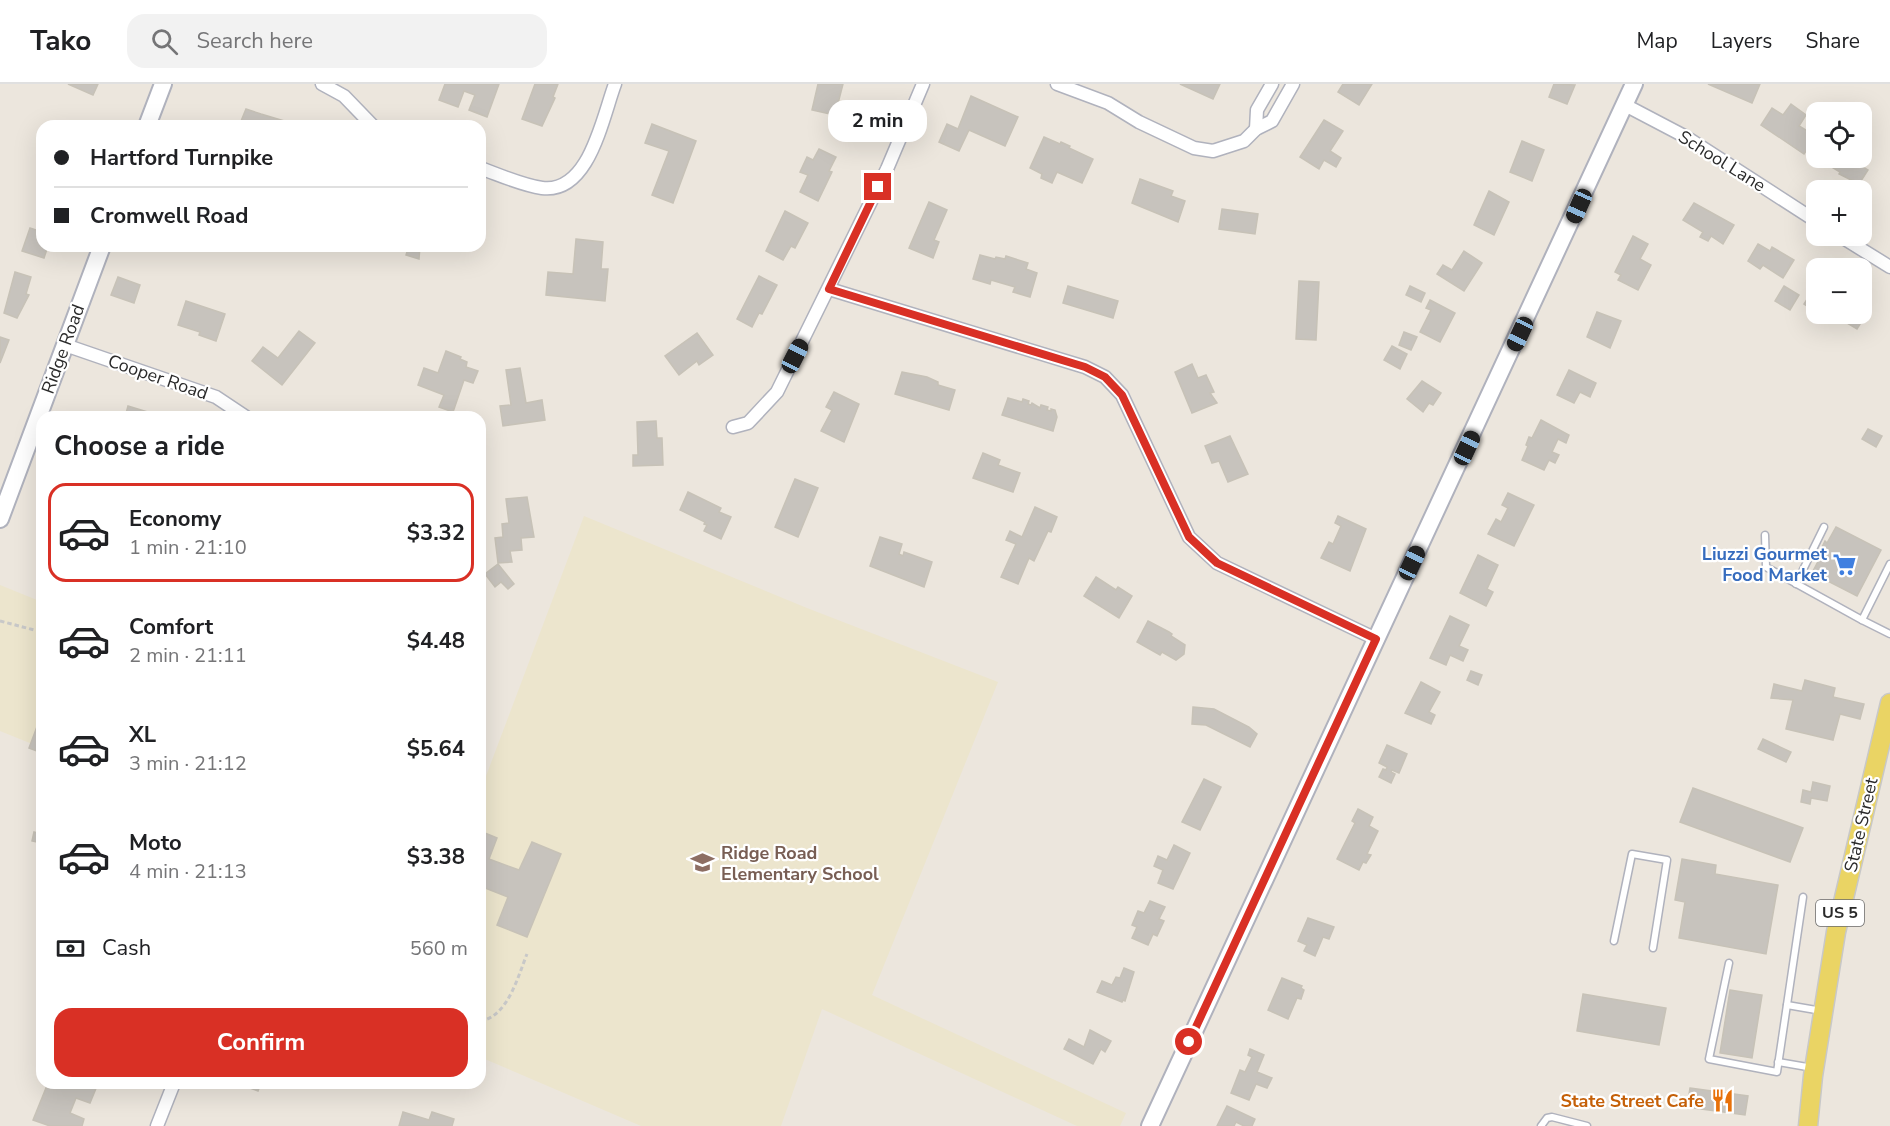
<!DOCTYPE html>
<meta charset="utf-8">
<style>
:root{--surface:#fff;--page:#f2f2f2;--text:#202124;--muted:#757577;--line:#e0e0e0;--accent:#d93025}
body{margin:0;font-family:"Nunito Sans",sans-serif;background:var(--page);color:var(--text);height:100vh;display:flex;flex-direction:column;font-size:22px;white-space:nowrap}
*{box-sizing:border-box;margin:0}
p{font-size:20px;color:var(--muted)}
.icon{flex:none;width:33px;height:33px;fill:none;stroke:currentColor;stroke-width:2;stroke-linecap:round;stroke-linejoin:round}
.map{position:relative;flex:1;overflow:hidden}
.side{position:absolute;left:36px;top:327px;width:450px;height:678px;display:flex;flex-direction:column;background:var(--surface);border-radius:18px;box-shadow:0 6px 24px #0002}
.side>*{flex:none}
.guide{position:absolute;left:36px;top:36px;width:450px;height:132px;border-radius:18px;box-shadow:0 6px 24px #0002;display:grid;align-content:center;height:132px;padding:0 18px;background:var(--surface)}
.buttons{position:absolute;left:1806px;top:18px;display:grid;gap:12px}
.buttons a{display:grid;place-items:center;width:66px;height:66px;border-radius:12px;background:var(--surface);box-shadow:0 6px 24px #0002;font-size:30px}
.end{position:absolute;width:27px;height:27px;margin:-14px;border:8px solid #d93025;background:#fff;box-shadow:0 0 0 3px #fff}
.from{border-radius:50%}
.bubble{position:absolute;height:42px;border-radius:18px;background:var(--surface);box-shadow:0 6px 24px #0002;font-size:20px;font-weight:700;line-height:42px;text-align:center}
.car{position:absolute;width:18px;height:36px;margin:-18px -9px;border-radius:8px;box-shadow:0 0 4px 2px #0007;background:linear-gradient(#222 24%,#8ab4d8 0 40%,#222 0 76%,#8ab4d8 0 86%,#222 0)}
.guide b{display:flex;align-items:center;gap:21px;height:57px;font-size:22px}
.guide b+b{border-top:2px solid var(--line)}
.guide i{width:15px;height:15px;background:var(--text)}
ul{padding:0;list-style:none}
li{display:flex;align-items:center;gap:18px;height:99px;margin:0 12px 9px;padding:0 6px;border:3px solid transparent;border-radius:18px}
li div{flex:1}
li b{display:block;font-size:22px}
li em{font-style:normal;font-weight:700}
li.selected{border-color:var(--accent)}
li>.icon{width:54px;height:54px;stroke-width:1.5}
h2{padding:0 18px;font-size:27px;line-height:72px}
.pay{display:flex;align-items:center;gap:15px;height:66px;padding:0 18px;font-size:22px}
.pay p{margin-inline-start:auto}
.cta{display:flex;gap:12px;margin-top:auto;padding:12px 18px}
.cta a{flex:1;height:69px;border-radius:18px;background:var(--accent);color:#fff;font-size:24px;font-weight:700;line-height:69px;text-align:center}
header{display:flex;align-items:center;gap:36px;box-sizing:border-box;height:84px;padding:0 30px;background:var(--surface);border-bottom:2px solid var(--line)}
header strong{font-size:28px}
nav{display:flex;gap:33px;margin-inline-start:auto;font-size:21px}
.search{width:420px;height:54px;background:var(--page);display:flex;align-items:center;gap:15px;box-sizing:border-box;padding:0 21px;border-radius:18px;color:var(--muted);font-size:22px}
.map>svg:first-child{display:block}
.education{fill:#ece5cd}
.building{fill:#c7c3bd;stroke:#c7c2b7;stroke-width:1.5}
.lines{fill:none;stroke-linecap:round;stroke-linejoin:round}
.lane-casing{stroke:#b0b2bd;stroke-width:9}
.street-casing{stroke:#b0b2bd;stroke-width:15}
.secondary-casing{stroke:#b0b2bd;stroke-width:20}
.primary-casing{stroke:#c8c8c8;stroke-width:21}
.path{stroke:#c8c8c8;stroke-width:3;stroke-dasharray:4.5 3;stroke-linecap:butt}
.lane{stroke:#fff;stroke-width:6}
.street{stroke:#fff;stroke-width:12}
.secondary{stroke:#fff;stroke-width:16}
.primary{stroke:#ead464;stroke-width:18}
.route{stroke:#d93025;stroke-width:8}
.labels{text-anchor:middle;dominant-baseline:central;stroke-width:4.5;stroke-linejoin:round;paint-order:stroke}
.shield{fill:#fff;stroke:#6a6a6a;stroke-width:1.5}
.shield-label{font-size:16px;font-weight:bold;fill:#2a2a2a}
.street-label{font-size:18px;fill:#2a2a2a;stroke:#fff}
.shop-label{font-size:18px;font-weight:bold;fill:#366cbe;stroke:#fff;text-anchor:end}
.education-label{font-size:18px;font-weight:bold;fill:#785e54;stroke:#fff;text-anchor:start}
.food-label{font-size:18px;font-weight:bold;fill:#c56008;stroke:#fff;text-anchor:end}
</style>
<header>
<strong>Tako</strong>
<div class="search"><svg class="icon" aria-label="search" viewBox="0 0 24 24"><circle cx="10" cy="10" r="6"/><path d="M15 15l6 6"/></svg>Search here</div>
<nav><a>Map</a><a>Layers</a><a>Share</a></nav>
</header>
<div class="map">
<svg width="1890" height="1042" viewBox="0 0 1890 1042">
<rect width="100%" height="100%" fill="#ece6dd"/>
<g class="education">
<polygon points="584,432 807,524 998,598 872,911 1126,1029 1120,1042 1077,1042 822,925 781,1042 641,1042 480,973 480,708"/>
<polygon points="0,501 42,518 42,664 0,647"/>
</g>
<g class="building">
<polygon points="68,0 98,0 93,11"/>
<polygon points="445,0 499,0 487,33 469,26 475,11 464,7 458,23 439,16"/>
<polygon points="535,0 558,0 553,13 555,14 542,42 522,35"/>
<polygon points="818,0 843,0 835,31 812,26"/>
<polygon points="1180,0 1220,0 1213,15"/>
<polygon points="1343,0 1372,0 1359,21 1338,8"/>
<polygon points="1554,0 1575,1 1567,20 1549,13"/>
<polygon points="1708,0 1760,0 1752,19"/>
<polygon points="971,12 1018,33 1005,62 969,46 959,67 939,58 947,40 958,45"/>
<polygon points="1791,20 1806,31 1799,42 1816,52 1804,70 1761,41 1772,24 1783,31"/>
<polygon points="246,25 261,30 301,42 239,42"/>
<polygon points="1324,36 1343,47 1330,67 1341,74 1336,83 1324,76 1319,85 1300,73"/>
<polygon points="652,40 696,57 673,119 652,111 669,67 645,59"/>
<polygon points="1044,53 1060,60 1061,58 1070,62 1069,64 1093,75 1082,99 1057,88 1052,99 1041,94 1042,90 1030,84"/>
<polygon points="1522,57 1544,66 1532,97 1510,88"/>
<polygon points="819,65 836,73 829,87 832,88 818,117 800,108 808,91 800,88 807,73 813,76"/>
<polygon points="1825,74 1848,74 1868,86 1859,100 1839,90 1840,88 1822,77"/>
<polygon points="1140,95 1173,107 1171,112 1185,117 1178,138 1132,119"/>
<polygon points="1489,107 1509,118 1494,151 1474,141"/>
<polygon points="929,118 947,126 934,156 939,158 933,174 909,164"/>
<polygon points="1694,119 1734,141 1723,160 1711,152 1708,157 1700,153 1703,148 1683,136"/>
<polygon points="1222,125 1258,130 1255,150 1219,145"/>
<polygon points="785,127 808,139 795,164 791,162 783,176 766,167"/>
<polygon points="30,144 42,148 42,162 48,162 44,174 22,167"/>
<polygon points="1633,152 1648,160 1640,175 1651,181 1638,206 1618,196 1621,191 1615,188"/>
<polygon points="576,155 603,158 601,185 608,185 605,217 546,211 548,188 573,190"/>
<polygon points="1758,160 1770,167 1772,163 1794,176 1783,194 1763,181 1760,185 1748,177"/>
<polygon points="409,162 420,162 419,175 406,171"/>
<polygon points="1464,167 1482,179 1464,207 1437,190 1443,181 1452,186"/>
<polygon points="980,171 995,175 996,173 1005,175 1006,172 1028,179 1026,185 1037,189 1030,213 1013,208 1015,203 991,196 990,200 973,195"/>
<polygon points="15,188 31,193 26,210 29,211 17,234 4,229"/>
<polygon points="759,192 777,201 762,230 759,229 752,243 737,235"/>
<polygon points="118,193 140,201 134,219 111,211"/>
<polygon points="1299,197 1319,198 1316,256 1296,255"/>
<polygon points="1816,201 1816,228 1804,220"/>
<polygon points="1068,202 1118,217 1113,234 1063,219"/>
<polygon points="1410,202 1425,209 1421,218 1406,211"/>
<polygon points="1784,202 1799,211 1790,226 1775,217"/>
<polygon points="1430,216 1455,229 1440,258 1420,248 1431,226 1426,224"/>
<polygon points="186,217 225,230 216,257 199,251 200,248 178,241"/>
<polygon points="1862,225 1867,229 1857,245 1832,230 1862,230"/>
<polygon points="1597,228 1621,237 1610,264 1587,253"/>
<polygon points="299,247 315,259 282,301 252,277 263,263 278,274"/>
<polygon points="1404,248 1417,253 1411,266 1399,261"/>
<polygon points="697,249 713,271 699,281 697,277 679,291 665,272"/>
<polygon points="0,253 9,256 0,279"/>
<polygon points="1392,262 1407,270 1400,285 1384,276"/>
<polygon points="446,267 461,273 460,275 467,278 466,283 478,287 473,299 464,296 453,328 439,323 444,311 418,301 424,284 438,289"/>
<polygon points="1192,280 1198,294 1206,291 1214,308 1210,309 1217,319 1192,329 1175,288"/>
<polygon points="520,284 526,319 542,316 545,336 503,342 500,322 511,321 506,286"/>
<polygon points="1569,286 1596,299 1590,313 1580,308 1574,319 1557,311"/>
<polygon points="902,288 927,293 938,298 938,301 955,306 949,326 895,310"/>
<polygon points="1422,297 1441,309 1433,321 1429,319 1423,328 1407,315"/>
<polygon points="834,308 859,320 844,358 821,347 832,326 826,323"/>
<polygon points="1008,314 1022,318 1023,315 1029,317 1028,320 1031,321 1032,319 1040,324 1041,321 1048,323 1047,326 1051,327 1051,325 1055,326 1057,333 1053,347 1002,331"/>
<polygon points="128,322 164,333 125,333"/>
<polygon points="1541,336 1569,351 1566,359 1558,355 1552,368 1559,371 1555,379 1549,376 1544,386 1522,376 1528,362 1526,361 1529,353 1532,354"/>
<polygon points="656,337 657,354 662,354 663,381 633,382 633,371 638,371 637,338"/>
<polygon points="1868,345 1882,352 1876,363 1862,355"/>
<polygon points="1230,352 1248,390 1228,398 1219,377 1212,379 1205,362"/>
<polygon points="983,369 1000,376 998,381 1020,389 1013,408 973,394"/>
<polygon points="795,395 818,404 798,453 775,443"/>
<polygon points="688,408 721,424 719,428 731,433 721,455 704,447 707,441 704,440 705,438 680,426"/>
<polygon points="1508,409 1534,421 1514,462 1488,450 1496,435 1501,438 1508,424 1502,421"/>
<polygon points="527,413 534,453 521,454 522,466 510,467 512,478 498,479 495,454 503,453 502,440 509,439 506,415"/>
<polygon points="1035,423 1057,433 1051,448 1048,447 1034,477 1029,474 1018,500 1001,493 1016,460 1006,456 1010,447 1022,453"/>
<polygon points="1338,432 1366,445 1350,487 1321,474 1329,458 1333,460 1341,442 1335,439"/>
<polygon points="1836,443 1881,466 1857,512 1812,489 1824,466 1821,465 1825,457 1827,459"/>
<polygon points="880,453 902,460 899,470 903,472 904,468 932,478 924,503 870,482"/>
<polygon points="1478,471 1498,481 1487,505 1493,508 1486,522 1460,509"/>
<polygon points="498,480 514,500 508,505 501,498 495,503 485,490"/>
<polygon points="1096,493 1116,506 1118,503 1132,512 1119,534 1084,512"/>
<polygon points="1450,532 1469,541 1459,562 1468,566 1463,577 1450,571 1446,581 1430,574"/>
<polygon points="1148,537 1169,548 1172,550 1171,552 1185,561 1184,570 1176,576 1162,568 1160,571 1137,558"/>
<polygon points="1471,587 1482,591 1478,601 1467,596"/>
<polygon points="1805,596 1835,604 1833,613 1864,620 1860,635 1840,630 1833,656 1786,645 1793,616 1771,614 1774,600 1802,607"/>
<polygon points="1421,598 1440,608 1429,628 1435,631 1431,640 1405,629"/>
<polygon points="1193,623 1214,625 1249,643 1257,650 1250,663 1206,641 1192,640"/>
<polygon points="38,640 42,641 42,669 29,664"/>
<polygon points="1763,655 1791,668 1786,678 1758,665"/>
<polygon points="1387,661 1407,670 1399,689 1392,686 1391,688 1395,690 1391,699 1379,693 1383,685 1386,686 1387,683 1379,679"/>
<polygon points="1204,695 1221,703 1200,746 1182,738"/>
<polygon points="1813,698 1830,702 1827,717 1811,714 1810,720 1801,718 1803,706 1811,708"/>
<polygon points="1693,704 1803,744 1790,778 1680,738"/>
<polygon points="1358,725 1373,733 1369,742 1378,747 1367,770 1371,771 1366,779 1363,778 1359,786 1337,775 1355,739 1352,737"/>
<polygon points="480,747 497,754 489,775 519,786 532,758 561,770 527,853 497,841 508,813 480,802"/>
<polygon points="34,748 42,750 42,759 32,757"/>
<polygon points="1174,761 1190,769 1173,805 1158,799 1163,786 1154,782 1158,772 1167,776"/>
<polygon points="1682,775 1716,781 1715,790 1778,801 1766,870 1679,854 1685,818 1675,816"/>
<polygon points="1150,817 1165,823 1159,835 1164,837 1157,852 1153,850 1148,861 1132,854 1137,843 1132,841 1138,827 1144,829"/>
<polygon points="1308,834 1334,843 1329,855 1323,853 1315,872 1304,867 1307,861 1298,857"/>
<polygon points="1124,884 1134,888 1125,917 1123,916 1122,918 1097,908 1102,897 1112,901 1116,893 1120,894"/>
<polygon points="1282,894 1302,902 1301,904 1304,906 1301,915 1297,914 1288,935 1268,926"/>
<polygon points="1730,906 1762,911 1752,974 1720,969"/>
<polygon points="1583,910 1666,924 1659,961 1577,947"/>
<polygon points="1090,946 1111,957 1105,968 1101,965 1093,980 1064,965 1069,955 1084,963"/>
<polygon points="1250,965 1264,971 1257,988 1272,994 1267,1004 1256,1000 1249,1016 1231,1009 1240,986 1245,988 1252,973 1248,971"/>
<polygon points="48,999 88,999 97,1002 90,1019 76,1014 70,1029 84,1035 82,1042 50,1042 33,1036"/>
<polygon points="236,999 261,999 258,1007"/>
<polygon points="1690,1004 1748,1012 1745,1031 1687,1023"/>
<polygon points="1227,1022 1255,1035 1252,1042 1244,1042 1236,1038 1234,1042 1217,1042"/>
<polygon points="403,1028 429,1036 432,1028 454,1035 452,1042 399,1042"/>
</g>
<g class="lines">
<defs>
<g id="lane">
<polyline points="1765,451 1766,483 1862,536"/>
<polyline points="1890,480 1862,536 1890,550"/>
<polyline points="1796,500 1824,443"/>
<polyline points="1614,857 1632,770 1667,776 1653,864"/>
<polyline points="1729,879 1709,975 1777,988 1803,813"/>
<polyline points="1787,921 1822,927"/>
<polyline points="1778,978 1813,984"/>
<polyline points="1541,1042 1547,1034 1552,1033 1587,1042"/>
</g>
<g id="street">
<polyline points="322,0 344,12 373,42"/>
<polyline points="1057,0 1108,19 1139,38 1194,64 1213,67 1244,57 1256,45 1272,37 1293,0"/>
<polyline points="1625,21 1686,53 1816,137"/>
<polyline points="1256,45 1257,26 1272,0"/>
<path d="M480,84c20,7 41,17 62,20 47,6 60,-69 73,-104"/>
<polyline points="1840,152 1890,183"/>
<polyline points="829,205 1085,283 1105,293 1122,311 1189,453 1217,479 1376,555"/>
<polyline points="65,261 216,313 246,333"/>
<polyline points="733,343 748,339 777,308 887,85 923,0"/>
<polyline points="157,1042 174,999"/>
</g>
<g id="secondary">
<polyline points="147,42 163,0"/>
<polyline points="0,435 102,162"/>
<polyline points="1150,1042 1634,0"/>
</g>
<polyline id="primary" points="1808,1042 1813,992 1836,848 1890,619"/>
</defs>
<use href="#lane" class="lane-casing"/>
<use href="#street" class="street-casing"/>
<use href="#secondary" class="secondary-casing"/>
<use href="#primary" class="primary-casing"/>
<g class="path">
<polyline points="0,537 42,548"/>
<path d="M480,937c28,-4 38,-45 47,-67"/>
</g>
<use href="#lane" class="lane"/>
<use href="#street" class="street"/>
<use href="#secondary" class="secondary"/>
<use href="#primary" class="primary"/>
</g>
<g class="lines">
<polyline class="route" points="878,103 829,205 1085,283 1105,293 1122,311 1189,453 1217,479 1376,555 1189,958"/>
</g>
<defs>
<symbol id="supermarket-bare" viewBox="-9 -9 18 18"><path d="M-6-5.5h2.5l.6 2H6L4.5 2H-2.5L-4.4-4H-6ZM-1.5 3.2a1.3 1.3 0 1 0 .1 0ZM3 3.2a1.3 1.3 0 1 0 .1 0Z" fill="#3f7fe0" stroke="#fff" stroke-width="2.5" paint-order="stroke"/></symbol>
<symbol id="school-bare" viewBox="-9 -9 18 18"><path d="M0-5L7-2L0 1L-7-2ZM-4 1L0 2.5L4 1V4Q0 6-4 4Z" fill="#8d6e63" stroke="#fff" stroke-width="2.5" paint-order="stroke"/></symbol>
<symbol id="restaurant-bare" viewBox="-9 -9 18 18"><path d="M-5-6h1v4h1v-4h1v4h1v-4h1v5L-1.5 .5V6h-2V.5L-5-1ZM5-6V6H3V1.5H1.5Q1.5-4 5-6Z" fill="#e8710a" stroke="#fff" stroke-width="2.5" paint-order="stroke"/></symbol>
</defs>
<g fill-rule="evenodd">
<use href="#supermarket-bare" x="1828" y="464" width="33" height="33"/>
<use href="#school-bare" x="686" y="762" width="33" height="33"/>
<use href="#restaurant-bare" x="1706" y="1000" width="33" height="33"/>
</g>
<g class="labels">
<rect class="shield" x="1816" y="816" width="48" height="26" rx="4.5"/>
<g class="shield-label">
<text x="1840" y="829">US 5</text>
</g>
<g class="street-label">
<text transform="translate(1722 77) rotate(32)">School Lane</text>
<text transform="translate(63 265) rotate(-70)">Ridge Road</text>
<text transform="translate(158 293) rotate(19)">Cooper Road</text>
<text transform="translate(1861 741) rotate(-77)">State Street</text>
</g>
<g class="shop-label">
<text x="1827" y="470">Liuzzi Gourmet<tspan x="1827" dy="21">Food Market</tspan></text>
</g>
<g class="education-label">
<text x="721" y="769">Ridge Road<tspan x="721" dy="21">Elementary School</tspan></text>
</g>
<g class="food-label">
<text x="1704" y="1017">State Street Cafe</text>
</g>
</g>
</svg>
<div class="buttons">
<a><svg class="icon" aria-label="locate" viewBox="0 0 24 24"><circle cx="12" cy="12" r="6"/><path d="M12 2v4M12 18v4M2 12h4M18 12h4"/></svg></a>
<a>+</a>
<a>−</a>
</div>
<i class="end from" style="left:1189px;top:958px"></i>
<i class="end" style="left:878px;top:103px"></i>
<div class="bubble" style="left:828px;top:16px;width:99px">2 min</div>
<i class="car" style="left:1579px;top:122px;rotate:204deg"></i>
<i class="car" style="left:1520px;top:250px;rotate:205deg"></i>
<i class="car" style="left:795px;top:272px;rotate:27deg"></i>
<i class="car" style="left:1467px;top:364px;rotate:25deg"></i>
<i class="car" style="left:1412px;top:479px;rotate:25deg"></i>
<div class="guide">
<b><i class="from"></i>Hartford Turnpike</b>
<b><i></i>Cromwell Road</b>
</div>
<section class="side">
<h2>Choose a ride</h2>
<ul>
<li class="selected"><svg class="icon" aria-label="car" viewBox="0 0 24 24"><path d="M5 17H2v-5l4-1 3-4h7l3 4 3 1v5h-3M9 17h6M6 11h13"/><circle cx="7" cy="17" r="2"/><circle cx="17" cy="17" r="2"/></svg><div><b>Economy</b><p>1 min · 21:10</p></div><em>$3.32</em></li>
<li><svg class="icon" aria-label="car" viewBox="0 0 24 24"><path d="M5 17H2v-5l4-1 3-4h7l3 4 3 1v5h-3M9 17h6M6 11h13"/><circle cx="7" cy="17" r="2"/><circle cx="17" cy="17" r="2"/></svg><div><b>Comfort</b><p>2 min · 21:11</p></div><em>$4.48</em></li>
<li><svg class="icon" aria-label="car" viewBox="0 0 24 24"><path d="M5 17H2v-5l4-1 3-4h7l3 4 3 1v5h-3M9 17h6M6 11h13"/><circle cx="7" cy="17" r="2"/><circle cx="17" cy="17" r="2"/></svg><div><b>XL</b><p>3 min · 21:12</p></div><em>$5.64</em></li>
<li><svg class="icon" aria-label="car" viewBox="0 0 24 24"><path d="M5 17H2v-5l4-1 3-4h7l3 4 3 1v5h-3M9 17h6M6 11h13"/><circle cx="7" cy="17" r="2"/><circle cx="17" cy="17" r="2"/></svg><div><b>Moto</b><p>4 min · 21:13</p></div><em>$3.38</em></li>
</ul>
<div class="pay"><svg class="icon" aria-label="cash" viewBox="0 0 24 24"><path d="M3 7h18v10H3z"/><circle cx="12" cy="12" r="2"/></svg>Cash<p>560 m</p></div>
<div class="cta"><a>Confirm</a></div>
</section>
</div>
